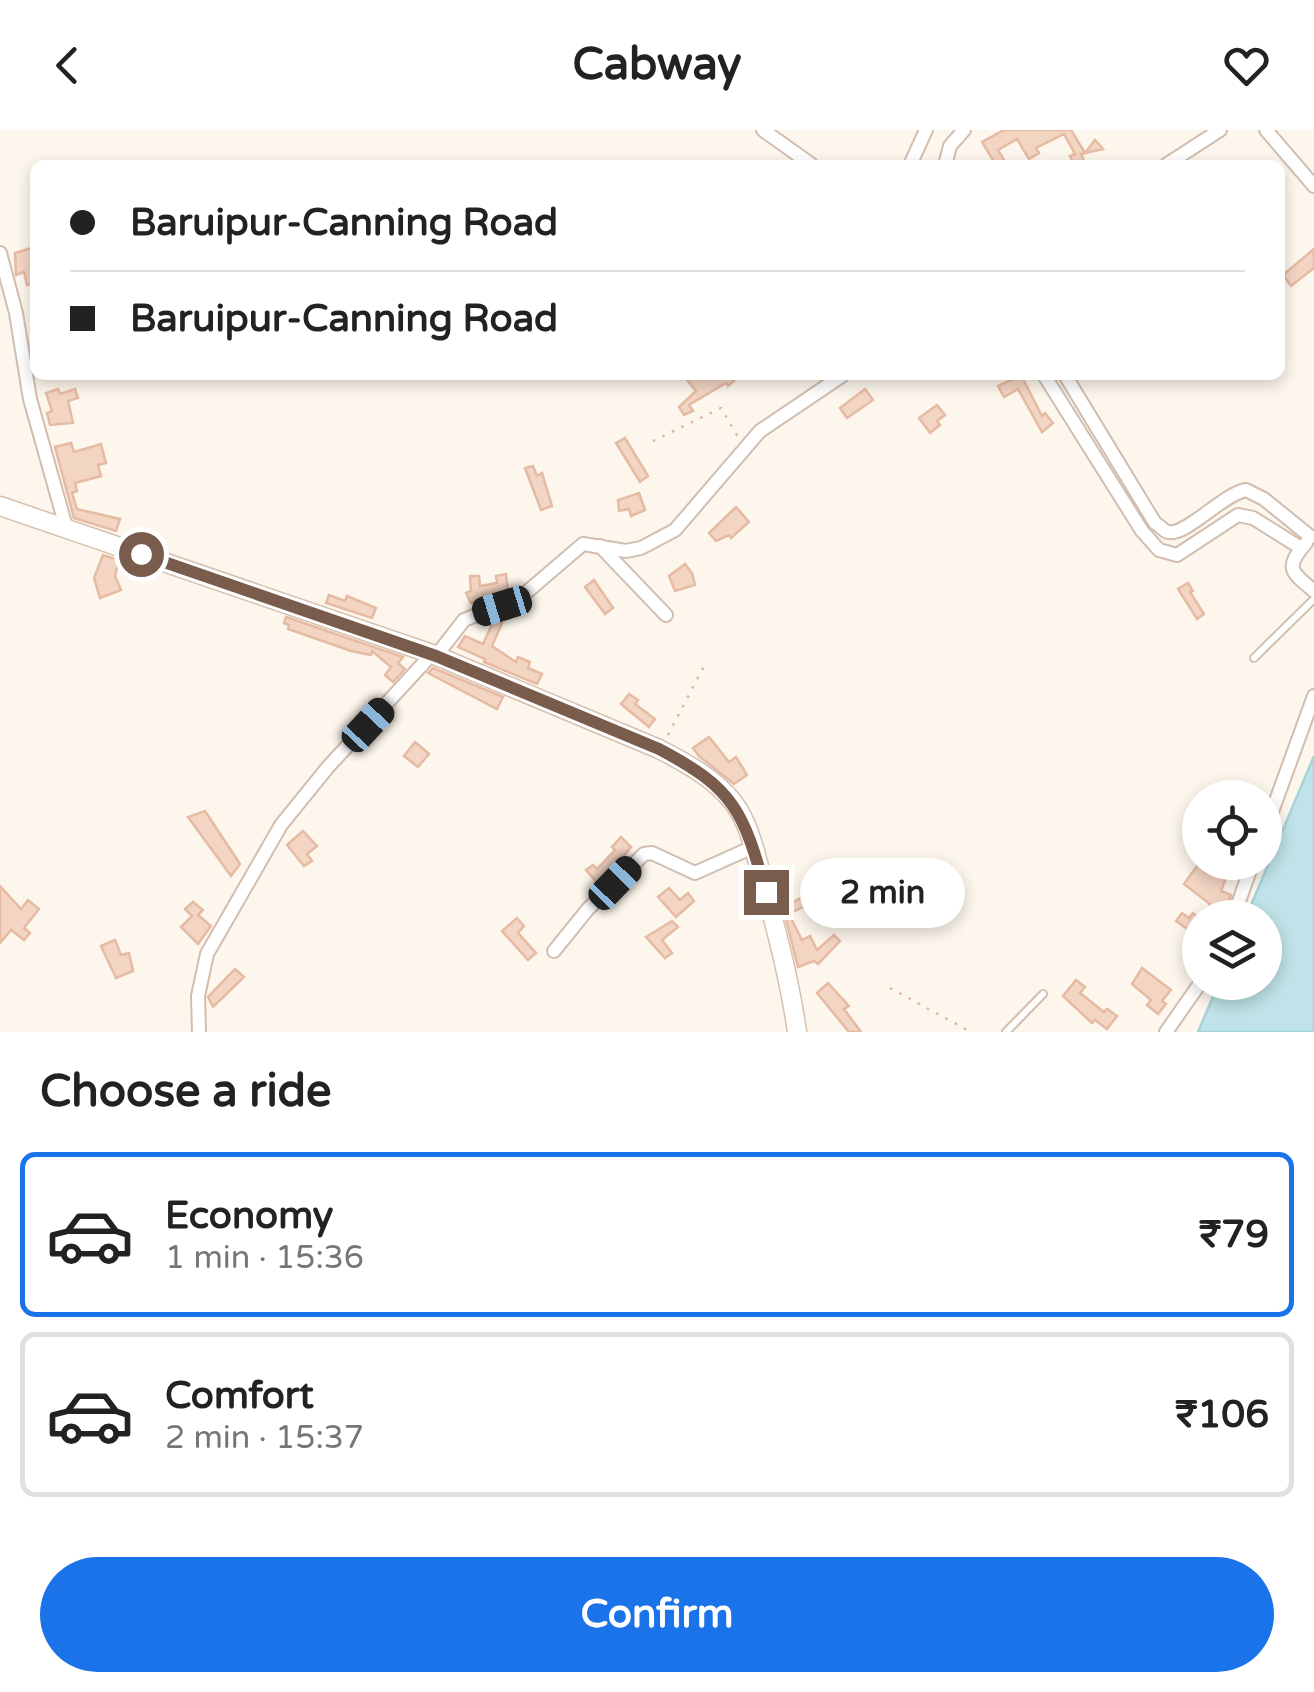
<!DOCTYPE html>
<meta charset="utf-8">
<style>
:root{--surface:#fff;--page:#f2f2f2;--text:#222;--muted:#767676;--line:#e0e0e0;--accent:#1a73e8}
body{margin:0;font-family:"Varela Round",sans-serif;background:var(--page);color:var(--text);height:100vh;display:flex;flex-direction:column;font-size:38px;white-space:nowrap}
*{box-sizing:border-box;margin:0}
p{font-size:32px;color:var(--muted)}
.icon{flex:none;width:55px;height:55px;fill:none;stroke:currentColor;stroke-width:2;stroke-linecap:round;stroke-linejoin:round}
.map{position:relative;height:902px;overflow:hidden}
.details{display:flex;flex-direction:column;background:var(--surface);flex:1}
.details>*{flex:none}
.top-card{position:absolute;left:30px;top:30px;width:1255px;height:220px;border-radius:15px;box-shadow:0 5px 15px #0003;display:grid;align-content:center;height:220px;padding:0 40px;background:var(--surface)}
.controls{position:absolute;left:1182px;top:650px;display:grid;gap:20px}
.controls a{display:grid;place-items:center;width:100px;height:100px;border-radius:50%;background:var(--surface);box-shadow:0 5px 15px #0003;font-size:50px}
.end{position:absolute;width:45px;height:45px;margin:-22px;border:12px solid #7a5c4d;background:#fff;box-shadow:0 0 0 5px #fff}
.from{border-radius:50%}
.bubble{position:absolute;height:70px;border-radius:35px;background:var(--surface);box-shadow:0 5px 15px #0003;font-size:32px;font-weight:700;line-height:70px;text-align:center}
.car{position:absolute;width:30px;height:60px;margin:-30px -15px;border-radius:12px;box-shadow:0 0 8px 2px #0007;background:linear-gradient(#222 24%,#8ab4d8 0 40%,#222 0 76%,#8ab4d8 0 86%,#222 0)}
.top-card b{display:flex;align-items:center;gap:35px;height:95px;font-size:38px}
.top-card b+b{border-top:2px solid var(--line)}
.top-card i{width:25px;height:25px;background:var(--text)}
ul{padding:0;list-style:none}
li{display:flex;align-items:center;gap:30px;height:165px;margin:0 20px 15px;padding:0 20px;border:5px solid var(--line);border-radius:15px}
li div{flex:1}
li b{display:block;font-size:38px}
li em{font-style:normal;font-weight:700}
li.active{border-color:var(--accent)}
li>.icon{width:90px;height:90px;stroke-width:1.5}
h2{padding:0 40px;font-size:45px;line-height:120px}
.cta{display:flex;gap:20px;margin-top:auto;padding:20px 40px}
.cta a{flex:1;height:115px;border-radius:60px;background:var(--accent);color:#fff;font-size:40px;font-weight:700;line-height:115px;text-align:center}
header{display:flex;justify-content:space-between;align-items:center;height:130px;padding:0 40px;background:var(--surface);font-size:45px;font-weight:700}
.map>svg:first-child{display:block}
.water{fill:#bfe3e8;stroke:#a5d3da;stroke-width:2.5}
.building{fill:#f3d5c3;stroke:#e6bba3;stroke-width:2.5}
.lines{fill:none;stroke-linecap:round;stroke-linejoin:round}
.service-casing{stroke:#d1beb0;stroke-width:10}
.minor-casing{stroke:#d1beb0;stroke-width:16}
.secondary-casing{stroke:#d6c0b0;stroke-width:21}
.path{stroke:#d9b8a5;stroke-width:2.5;stroke-dasharray:2.5 8;stroke-linecap:butt}
.service{stroke:#fff;stroke-width:6}
.minor{stroke:#fff;stroke-width:12}
.secondary{stroke:#fff;stroke-width:18}
.route{stroke:#7a5c4d;stroke-width:12}
</style>
<header><svg class="icon" aria-label="back" viewBox="0 0 24 24"><path d="M15 5l-7 7 7 7"/></svg>Cabway<svg class="icon" aria-label="heart" viewBox="0 0 24 24"><path d="M12 20l-8-8c-3-5 5-10 8-4 3-6 11-1 8 4z"/></svg></header>
<div class="map">
<svg width="1314" height="902" viewBox="0 0 1314 902">
<rect width="100%" height="100%" fill="#fdf6ec"/>
<polygon class="water" points="1314,626 1314,902 1198,902 1219,853 1265,852 1265,788 1246,787"/>
<g class="building">
<polygon points="1004,0 1071,0 1085,23 1095,10 1103,19 1081,24 1086,35 1074,35 1070,26 1075,24 1064,4 1036,18 1039,23 1029,29 1017,9 998,20 1007,35 996,35 982,12"/>
<polygon points="35,117 35,153 27,155 24,142 16,145 15,123"/>
<polygon points="1314,119 1314,138 1291,156 1283,145"/>
<polygon points="693,245 740,245 728,256 726,253 689,275 693,281 684,285 679,277 696,261 687,250"/>
<polygon points="1021,245 1042,286 1045,283 1053,293 1042,302 1018,259 1004,267 998,256"/>
<polygon points="58,259 60,264 75,259 78,268 68,271 73,293 50,295 47,283 52,281 46,263"/>
<polygon points="865,259 873,270 847,288 840,278"/>
<polygon points="937,275 945,285 937,291 940,295 930,303 919,288"/>
<polygon points="625,308 648,346 640,352 616,313"/>
<polygon points="71,313 74,322 101,314 106,333 98,335 101,346 75,353 77,361 72,363 77,379 120,389 116,401 74,388 55,317"/>
<polygon points="533,336 537,346 542,343 552,376 541,380 525,338"/>
<polygon points="639,363 645,380 631,386 629,379 619,381 618,370"/>
<polygon points="736,377 749,392 731,408 729,405 716,411 709,403"/>
<polygon points="103,425 119,430 115,446 121,460 100,468 94,448"/>
<polygon points="685,434 692,443 695,455 675,461 669,446"/>
<polygon points="506,444 508,461 492,467 492,464 471,473 466,463 471,461 470,446 479,446 480,456 497,453 496,446"/>
<polygon points="594,450 613,478 605,484 585,457"/>
<polygon points="1188,453 1193,461 1190,462 1204,484 1197,489 1178,459"/>
<polygon points="329,465 345,471 347,466 376,478 372,488 326,473"/>
<polygon points="286,487 403,527 398,533 405,539 393,552 385,545 391,537 372,521 371,525 351,521 288,499 289,495 284,493"/>
<polygon points="494,490 502,493 492,516 516,532 518,527 530,532 528,538 542,544 537,554 484,532 485,529 458,517 465,506 483,514"/>
<polygon points="433,538 503,567 497,579 428,543"/>
<polygon points="629,564 638,570 635,574 655,589 649,597 621,574"/>
<polygon points="709,607 729,632 736,627 747,645 734,654 699,626 693,618"/>
<polygon points="415,612 429,624 418,637 404,626"/>
<polygon points="205,681 240,734 231,746 188,687"/>
<polygon points="303,701 317,716 307,724 312,731 304,736 287,715"/>
<polygon points="621,707 631,717 599,755 586,740 593,735 597,739 615,720 612,717"/>
<polygon points="1200,732 1232,732 1221,761 1231,765 1223,788 1203,788 1210,774 1184,754"/>
<polygon points="0,756 21,779 28,770 39,779 24,798 30,803 24,810 11,800 0,813"/>
<polygon points="669,758 680,770 688,763 694,771 676,787 658,767"/>
<polygon points="780,765 786,776 803,767 807,775 789,784 802,810 810,806 817,820 834,805 840,811 818,834 814,831 798,837"/>
<polygon points="193,772 203,780 198,785 211,796 198,814 181,797 192,786 185,779"/>
<polygon points="1182,783 1189,788 1193,783 1200,789 1200,808 1176,791"/>
<polygon points="517,788 524,796 518,803 536,823 528,830 502,801"/>
<polygon points="672,791 678,797 662,810 672,823 665,828 646,807"/>
<polygon points="115,810 121,825 129,823 133,841 116,848 101,816"/>
<polygon points="1142,838 1171,860 1162,871 1166,874 1158,884 1147,875 1151,870 1132,854"/>
<polygon points="235,839 244,847 213,877 208,867"/>
<polygon points="1076,850 1085,857 1080,863 1104,882 1107,879 1117,886 1107,899 1095,890 1092,893 1063,866"/>
<polygon points="828,853 849,876 844,879 861,902 849,902 817,863"/>
</g>
<g class="lines">
<defs>
<g id="service">
<polyline points="1254,528 1314,469"/>
<polyline points="1006,902 1043,864"/>
</g>
<g id="minor">
<polyline points="763,0 812,35"/>
<polyline points="1266,0 1314,56"/>
<polyline points="910,35 926,0"/>
<polyline points="945,35 950,16 964,0"/>
<polyline points="1166,35 1220,0"/>
<polyline points="0,123 16,183 30,269 66,397"/>
<polyline points="1044,245 1142,401 1159,420 1177,425 1238,385 1253,388 1301,418"/>
<path d="M1065,245l90,148c4,2 9,8 13,9 18,4 55,-38 78,-42l18,9 47,38"/>
<path d="M1306,413c-22,25 -15,29 8,48"/>
<polyline points="600,416 666,485"/>
<polyline points="436,526 464,490 521,467 583,414 626,421 641,418 675,400 760,301 843,245"/>
<polyline points="1265,701 1314,566"/>
<polyline points="1233,788 1253,732"/>
<polyline points="554,821 588,779 644,724 652,723 695,743 753,717"/>
<polyline points="199,902 198,866 207,824 281,695 328,637 432,524"/>
<polyline points="1166,902 1201,852"/>
</g>
<path id="secondary" d="M0,376l432,148 227,95c27,14 55,29 74,53 17,22 23,54 30,80 14,49 27,99 34,150"/>
</defs>
<use href="#service" class="service-casing"/>
<use href="#minor" class="minor-casing"/>
<use href="#secondary" class="secondary-casing"/>
<g class="path">
<polyline points="653,311 721,278 738,307"/>
<polyline points="668,605 704,536"/>
<polyline points="890,858 971,902"/>
</g>
<use href="#service" class="service"/>
<use href="#minor" class="minor"/>
<use href="#secondary" class="secondary"/>
</g>
<g class="lines">
<path class="route" d="M141,424l295,102 223,93c76,40 84,62 107,143"/>
</g>
</svg>
<div class="controls">
<a><svg class="icon" aria-label="locate" viewBox="0 0 24 24"><circle cx="12" cy="12" r="6"/><path d="M12 2v4M12 18v4M2 12h4M18 12h4"/></svg></a>
<a><svg class="icon" aria-label="layers" viewBox="0 0 24 24"><path d="M12 4l9 5-9 5-9-5zM3 14l9 5 9-5"/></svg></a>
</div>
<i class="end from" style="left:141px;top:424px"></i>
<i class="end" style="left:766px;top:762px"></i>
<div class="bubble" style="left:800px;top:728px;width:165px">2 min</div>
<i class="car" style="left:502px;top:476px;rotate:253deg"></i>
<i class="car" style="left:368px;top:595px;rotate:43deg"></i>
<i class="car" style="left:615px;top:753px;rotate:44deg"></i>
<div class="top-card">
<b><i class="from"></i>Baruipur-Canning Road</b>
<b><i></i>Baruipur-Canning Road</b>
</div>
</div>
<section class="details">
<h2>Choose a ride</h2>
<ul>
<li class="active"><svg class="icon" aria-label="car" viewBox="0 0 24 24"><path d="M5 17H2v-5l4-1 3-4h7l3 4 3 1v5h-3M9 17h6M6 11h13"/><circle cx="7" cy="17" r="2"/><circle cx="17" cy="17" r="2"/></svg><div><b>Economy</b><p>1 min · 15:36</p></div><em>₹79</em></li>
<li><svg class="icon" aria-label="car" viewBox="0 0 24 24"><path d="M5 17H2v-5l4-1 3-4h7l3 4 3 1v5h-3M9 17h6M6 11h13"/><circle cx="7" cy="17" r="2"/><circle cx="17" cy="17" r="2"/></svg><div><b>Comfort</b><p>2 min · 15:37</p></div><em>₹106</em></li>
</ul>
<div class="cta"><a>Confirm</a></div>
</section>
